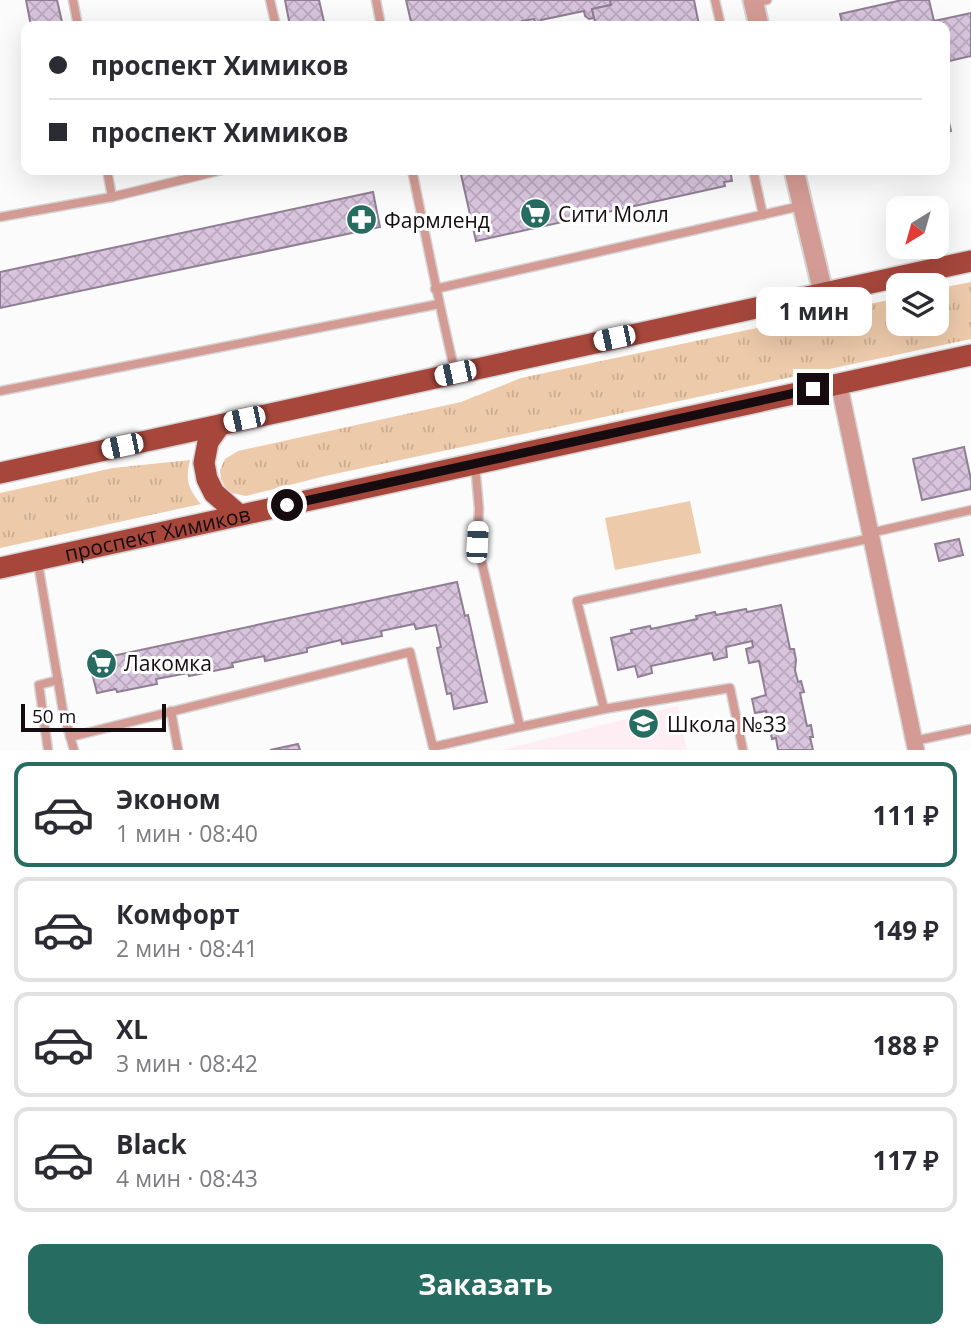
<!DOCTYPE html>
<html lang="ru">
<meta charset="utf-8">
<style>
:root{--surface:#fff;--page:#f2f2f3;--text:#2b2b33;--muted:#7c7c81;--line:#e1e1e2;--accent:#266c61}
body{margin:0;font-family:"Open Sans",sans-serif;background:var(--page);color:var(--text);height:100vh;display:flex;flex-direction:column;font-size:26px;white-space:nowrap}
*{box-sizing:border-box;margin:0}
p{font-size:23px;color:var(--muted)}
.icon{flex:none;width:38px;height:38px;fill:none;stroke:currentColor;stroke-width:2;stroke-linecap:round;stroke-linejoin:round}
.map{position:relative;height:750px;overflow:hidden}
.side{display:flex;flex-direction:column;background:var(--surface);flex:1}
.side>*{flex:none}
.hud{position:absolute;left:21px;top:21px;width:929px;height:154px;border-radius:14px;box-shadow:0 7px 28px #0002;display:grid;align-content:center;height:154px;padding:0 28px;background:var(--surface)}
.needle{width:46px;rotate:217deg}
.fabs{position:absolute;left:886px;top:196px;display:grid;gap:14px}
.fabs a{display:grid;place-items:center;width:63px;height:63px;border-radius:14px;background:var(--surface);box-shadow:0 7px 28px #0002;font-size:35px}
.scale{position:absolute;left:21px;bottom:18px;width:145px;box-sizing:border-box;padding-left:7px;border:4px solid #160c10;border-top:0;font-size:19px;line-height:24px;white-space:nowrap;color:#160c10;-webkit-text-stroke:5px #fff;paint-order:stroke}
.end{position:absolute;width:32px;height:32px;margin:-16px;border:9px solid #160c10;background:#fff;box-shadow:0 0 0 4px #fff}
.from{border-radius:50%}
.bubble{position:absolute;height:49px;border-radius:14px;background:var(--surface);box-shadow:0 7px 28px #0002;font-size:23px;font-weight:700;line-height:49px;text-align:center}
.car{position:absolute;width:21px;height:42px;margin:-21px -10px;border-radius:9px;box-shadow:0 0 5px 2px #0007;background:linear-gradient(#fff 24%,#345 0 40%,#fff 0 76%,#345 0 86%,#fff 0)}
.hud b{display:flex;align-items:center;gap:24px;height:66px;font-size:26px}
.hud b+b{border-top:2px solid var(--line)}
.hud i{width:18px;height:18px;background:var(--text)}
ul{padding:12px 0 0;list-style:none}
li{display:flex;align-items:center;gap:21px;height:105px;margin:0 14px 10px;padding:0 14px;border:4px solid var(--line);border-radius:14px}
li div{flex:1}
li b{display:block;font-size:26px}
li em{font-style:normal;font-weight:700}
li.on{border-color:var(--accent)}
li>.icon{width:63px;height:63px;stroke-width:1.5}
.button{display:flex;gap:14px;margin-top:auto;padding:14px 28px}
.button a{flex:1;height:80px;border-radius:14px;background:var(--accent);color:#fff;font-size:28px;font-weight:700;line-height:80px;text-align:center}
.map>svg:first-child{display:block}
.built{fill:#feeef3}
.grass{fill:url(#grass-tufts)}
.pitch{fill:#edcaaa}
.building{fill:url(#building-cross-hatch);stroke:#907e94;stroke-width:2}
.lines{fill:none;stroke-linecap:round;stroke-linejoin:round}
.service-casing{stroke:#d6d5d5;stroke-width:11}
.minor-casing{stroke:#d6d5d5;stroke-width:19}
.tertiary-casing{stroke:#d6d5d5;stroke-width:23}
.primary-casing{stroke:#d6d5d5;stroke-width:24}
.service{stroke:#d39b93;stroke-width:8}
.minor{stroke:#d39b93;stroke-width:16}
.tertiary{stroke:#d39b93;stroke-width:19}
.primary{stroke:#a7473c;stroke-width:21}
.route{stroke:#160c10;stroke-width:9}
.labels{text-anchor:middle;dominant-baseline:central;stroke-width:6;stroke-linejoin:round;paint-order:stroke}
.poi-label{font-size:21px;fill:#160c10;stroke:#fff;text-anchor:start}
.street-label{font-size:21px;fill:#160c10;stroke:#fff}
</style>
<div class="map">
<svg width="971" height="750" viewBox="0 0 971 750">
<defs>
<pattern id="grass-tufts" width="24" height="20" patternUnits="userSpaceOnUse" patternTransform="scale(1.75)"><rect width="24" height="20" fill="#edcaaa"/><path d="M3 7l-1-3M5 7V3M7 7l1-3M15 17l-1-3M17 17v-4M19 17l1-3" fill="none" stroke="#caac91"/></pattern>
<pattern id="building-cross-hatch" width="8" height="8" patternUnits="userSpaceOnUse" patternTransform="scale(1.75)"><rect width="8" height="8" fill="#d8c5dd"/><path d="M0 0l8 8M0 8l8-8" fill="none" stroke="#b9a8bd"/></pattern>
</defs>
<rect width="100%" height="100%" fill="#fbfbfb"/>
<polygon class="built" points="678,706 687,750 501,750 533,742"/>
<g class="grass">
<polygon points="971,282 971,339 325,476 246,496 232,493 225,487 221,479 220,470 225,459 238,451 461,402 521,378 898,298 898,324 936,324 936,289"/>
<path d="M190,460c-5,20 -2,29 11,44l-201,44v-55l113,-25z"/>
</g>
<polygon class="pitch" points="690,501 701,553 615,570 605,518"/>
<g class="building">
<polygon points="26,0 57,0 63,26 31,26"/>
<polygon points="285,0 319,0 325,26 290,26"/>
<polygon points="406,0 610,0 611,5 592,9 594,18 589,19 585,16 584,11 541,20 543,25 537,26 534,19 522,21 523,26 412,26"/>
<polygon points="610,0 694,0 699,25 596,26 592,9 611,5"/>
<polygon points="902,0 929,0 934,21 971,13 971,56 945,62 945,26 843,26 840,14"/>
<polygon points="945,106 951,131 945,132"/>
<polygon points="460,170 730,170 732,181 724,182 725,186 476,241"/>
<polygon points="373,192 380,227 0,308 0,272"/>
<polygon points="964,447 971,480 971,489 922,500 913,459"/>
<polygon points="959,539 963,555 939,561 935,544"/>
<polygon points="457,582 465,616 468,615 487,702 454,709 451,693 447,694 437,648 441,647 436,625 416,629 414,624 381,631 382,636 342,644 341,640 307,648 307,652 265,661 264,656 232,663 233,667 189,676 188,673 156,679 157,684 117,692 116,689 97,693 89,661"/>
<polygon points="781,605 790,649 794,649 796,660 795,670 798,682 801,681 804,692 800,693 807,726 811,725 813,737 810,737 813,750 778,750 776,738 772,739 766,711 755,713 752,699 766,695 759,661 749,663 746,649 753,647 752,641 726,647 727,657 714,660 712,653 651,666 652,673 638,677 635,666 618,670 611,638 632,633 631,630 650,626 651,629 697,619 696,616 715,612 716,615 746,609 747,612"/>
<polygon points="298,744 300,750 270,750"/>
</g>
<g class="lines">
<defs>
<g id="service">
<polyline points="73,0 78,26"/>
<polyline points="270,0 276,26"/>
<polyline points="376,0 381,26"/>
<polyline points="715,0 721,26"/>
<polyline points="754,3 767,0"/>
<polyline points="107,170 112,197"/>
<path d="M412,170c14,67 27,135 43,202"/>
<polyline points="753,170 763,215"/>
<polyline points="0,217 112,197 222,170"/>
<polyline points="435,289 801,206"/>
<polyline points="0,391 439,304"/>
<polyline points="870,533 971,510"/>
<polyline points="38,563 63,711 74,750"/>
<polyline points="604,709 730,688 743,750"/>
<polyline points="171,711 178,750"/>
<polyline points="520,727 604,709 577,601 872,538"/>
<polyline points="70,737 410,652 433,747 520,727 477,542 479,509 475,464"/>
<polyline points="914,741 971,729"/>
<polyline points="48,750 39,685 58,680"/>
</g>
<polyline id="minor" points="839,384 916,750"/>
<g id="tertiary">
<polyline points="753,0 759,26"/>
<polyline points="794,170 823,292"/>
</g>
<g id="primary">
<polyline points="220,425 208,442 204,463 207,479 214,493 239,515"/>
<polyline points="0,473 971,261"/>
<path id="s1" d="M0,568l971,-213"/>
</g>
</defs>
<use href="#service" class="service-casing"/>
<use href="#minor" class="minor-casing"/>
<use href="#tertiary" class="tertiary-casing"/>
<use href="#primary" class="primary-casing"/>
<use href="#service" class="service"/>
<use href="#minor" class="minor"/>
<use href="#tertiary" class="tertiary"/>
<use href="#primary" class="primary"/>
</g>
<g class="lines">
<polyline class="route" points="287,505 813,389"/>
</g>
<defs>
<symbol id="supermarket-disc" viewBox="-11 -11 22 22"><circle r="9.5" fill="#266c61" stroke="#fff"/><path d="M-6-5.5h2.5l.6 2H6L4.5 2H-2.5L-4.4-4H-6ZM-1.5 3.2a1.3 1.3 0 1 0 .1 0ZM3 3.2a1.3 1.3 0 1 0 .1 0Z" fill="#fff"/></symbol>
<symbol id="pharmacy-disc" viewBox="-11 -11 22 22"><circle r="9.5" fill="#266c61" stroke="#fff"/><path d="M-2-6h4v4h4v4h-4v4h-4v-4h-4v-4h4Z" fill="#fff"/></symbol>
<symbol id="school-disc" viewBox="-11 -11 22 22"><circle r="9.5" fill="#266c61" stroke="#fff"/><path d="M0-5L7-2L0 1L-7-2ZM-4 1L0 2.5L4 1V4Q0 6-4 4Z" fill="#fff"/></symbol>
</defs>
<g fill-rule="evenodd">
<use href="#supermarket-disc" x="518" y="196" width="35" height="35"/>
<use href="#pharmacy-disc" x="344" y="202" width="35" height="35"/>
<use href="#supermarket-disc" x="84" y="646" width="35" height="35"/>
<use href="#school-disc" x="626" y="706" width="35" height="35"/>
</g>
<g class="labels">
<g class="poi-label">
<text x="558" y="214">Сити Молл</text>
<text x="384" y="220">Фармленд</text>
<text x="124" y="663">Лакомка</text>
<text x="667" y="724">Школа №33</text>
</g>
<g class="street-label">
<text stroke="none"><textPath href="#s1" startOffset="161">проспект Химиков</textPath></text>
</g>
</g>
</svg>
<div class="fabs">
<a><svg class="needle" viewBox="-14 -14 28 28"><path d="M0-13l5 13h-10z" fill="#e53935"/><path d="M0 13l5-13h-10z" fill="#7c7c81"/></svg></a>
<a><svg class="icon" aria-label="layers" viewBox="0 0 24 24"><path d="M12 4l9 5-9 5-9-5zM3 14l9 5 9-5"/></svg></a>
</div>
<div class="scale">50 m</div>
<i class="end from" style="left:287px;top:505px"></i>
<i class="end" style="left:813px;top:389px"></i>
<div class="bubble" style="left:756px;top:287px;width:116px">1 мин</div>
<i class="car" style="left:614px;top:338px;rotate:258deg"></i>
<i class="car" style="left:455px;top:373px;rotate:258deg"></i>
<i class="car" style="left:244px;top:419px;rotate:258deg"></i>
<i class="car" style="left:122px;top:446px;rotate:258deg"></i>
<i class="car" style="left:477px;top:542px;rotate:3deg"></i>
<div class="hud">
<b><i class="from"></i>проспект Химиков</b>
<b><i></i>проспект Химиков</b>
</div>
</div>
<section class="side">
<ul>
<li class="on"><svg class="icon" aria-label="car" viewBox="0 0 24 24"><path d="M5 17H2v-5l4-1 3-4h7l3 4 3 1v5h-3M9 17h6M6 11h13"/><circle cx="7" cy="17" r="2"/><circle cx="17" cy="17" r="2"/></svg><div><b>Эконом</b><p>1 мин · 08:40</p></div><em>111 ₽</em></li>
<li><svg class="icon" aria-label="car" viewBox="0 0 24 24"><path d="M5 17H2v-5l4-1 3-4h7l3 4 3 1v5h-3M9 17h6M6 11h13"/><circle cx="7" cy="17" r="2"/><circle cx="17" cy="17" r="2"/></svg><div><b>Комфорт</b><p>2 мин · 08:41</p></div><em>149 ₽</em></li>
<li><svg class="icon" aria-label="car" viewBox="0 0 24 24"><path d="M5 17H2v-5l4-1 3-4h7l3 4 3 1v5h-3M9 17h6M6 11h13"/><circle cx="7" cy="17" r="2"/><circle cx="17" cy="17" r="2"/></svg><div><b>XL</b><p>3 мин · 08:42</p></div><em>188 ₽</em></li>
<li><svg class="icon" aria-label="car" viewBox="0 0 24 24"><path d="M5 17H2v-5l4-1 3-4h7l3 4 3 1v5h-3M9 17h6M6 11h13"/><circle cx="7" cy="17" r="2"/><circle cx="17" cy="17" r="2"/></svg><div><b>Black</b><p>4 мин · 08:43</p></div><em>117 ₽</em></li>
</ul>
<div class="button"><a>Заказать</a></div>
</section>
